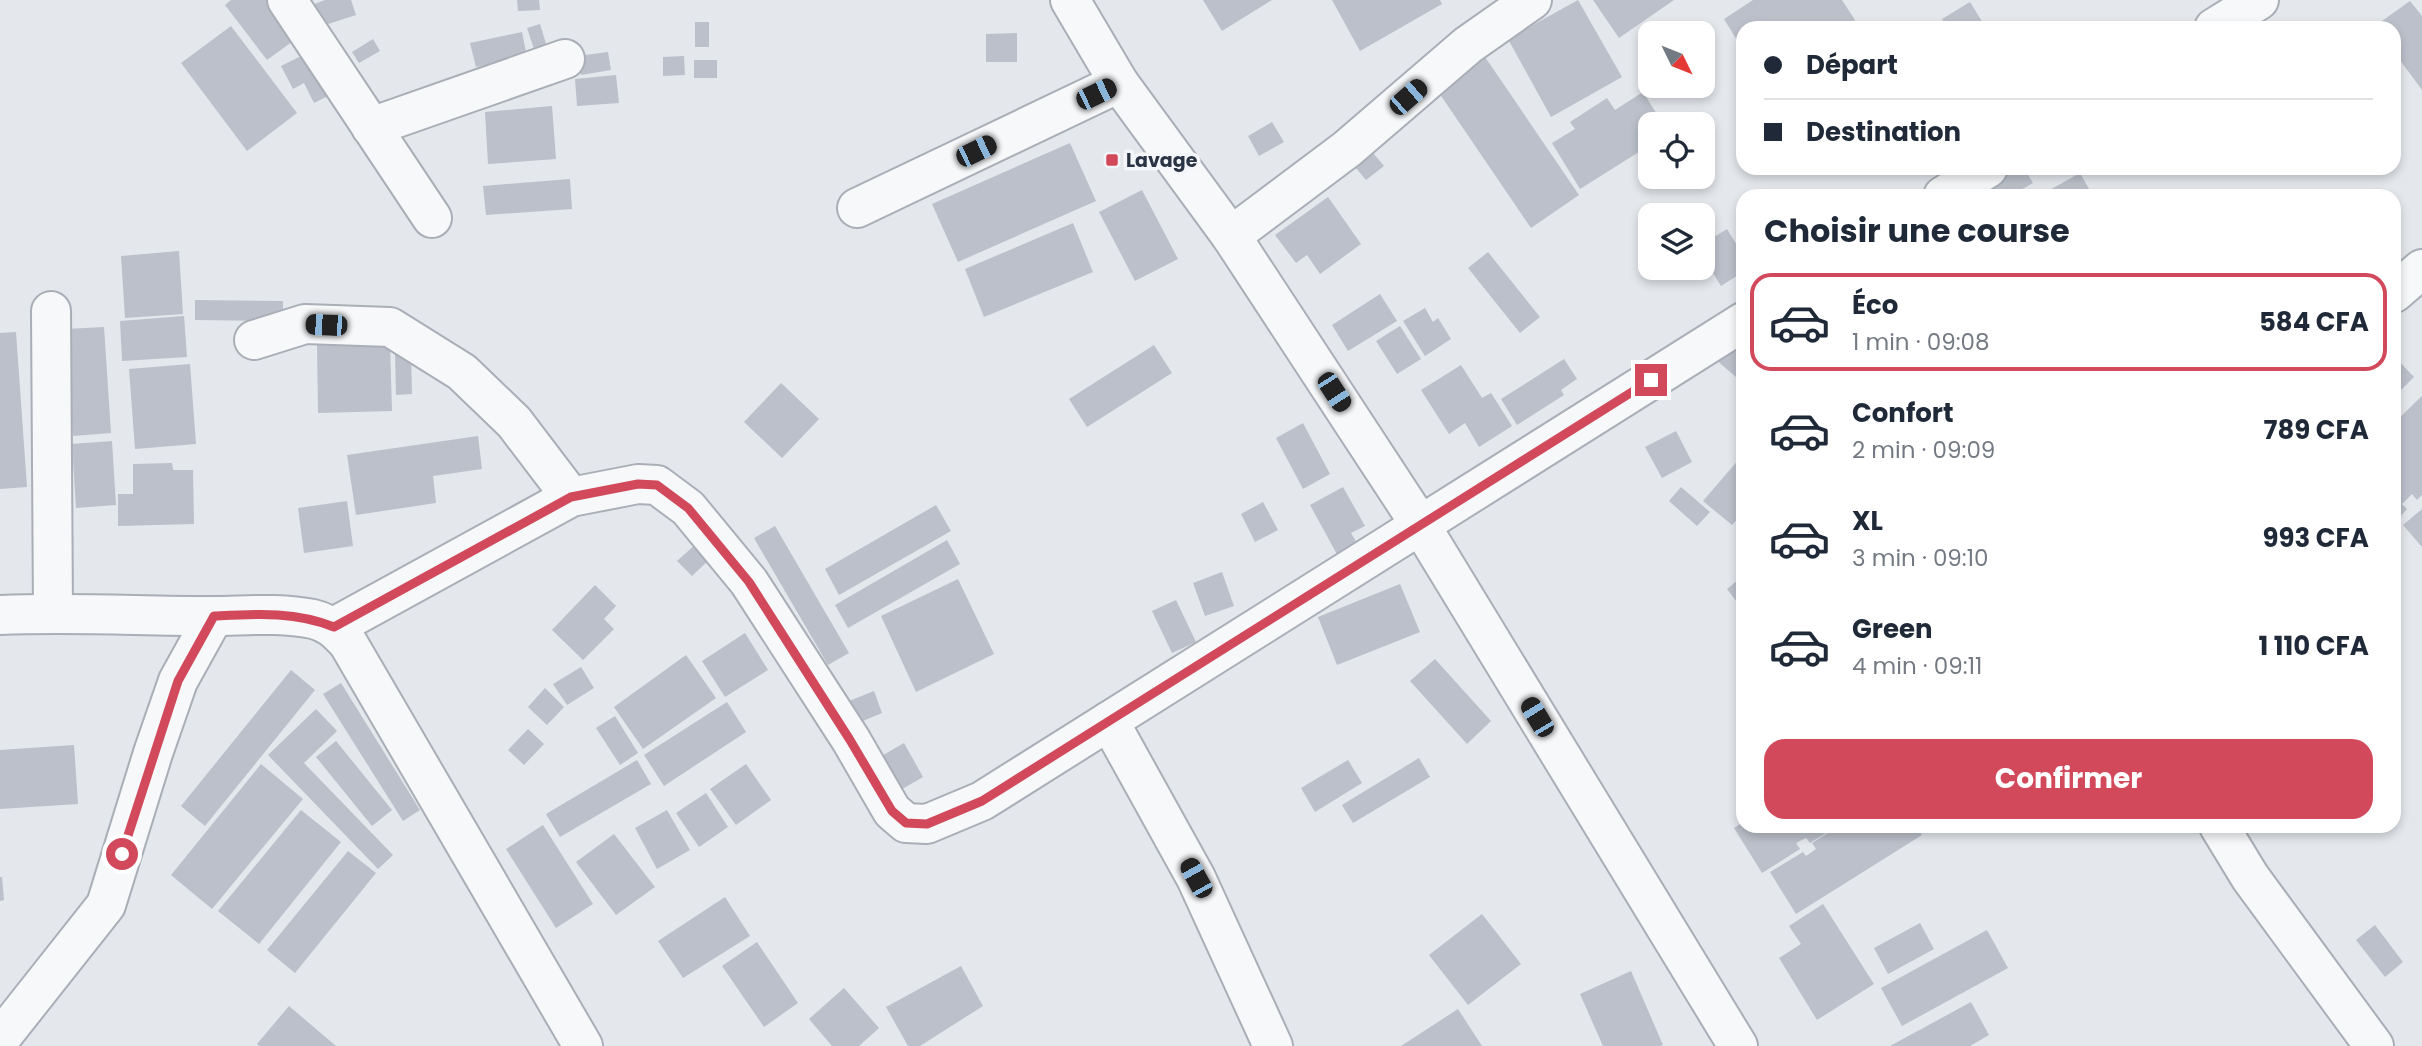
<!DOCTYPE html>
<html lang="fr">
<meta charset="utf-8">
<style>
:root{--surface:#fff;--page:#f2f2f3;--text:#1f2937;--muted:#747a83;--line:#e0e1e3;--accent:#d1495b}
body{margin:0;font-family:Poppins,sans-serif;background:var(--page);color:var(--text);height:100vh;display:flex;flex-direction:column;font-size:26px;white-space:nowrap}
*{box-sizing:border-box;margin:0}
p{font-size:23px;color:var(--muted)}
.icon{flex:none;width:38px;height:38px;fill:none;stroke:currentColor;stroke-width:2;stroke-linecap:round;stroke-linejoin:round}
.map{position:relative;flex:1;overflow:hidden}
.panel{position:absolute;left:1736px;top:189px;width:665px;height:644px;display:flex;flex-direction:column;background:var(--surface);border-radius:21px;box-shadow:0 4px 10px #0003}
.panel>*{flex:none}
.guide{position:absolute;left:1736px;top:21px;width:665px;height:154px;border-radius:21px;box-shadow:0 4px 10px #0003;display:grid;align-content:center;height:154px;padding:0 28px;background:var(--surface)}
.needle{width:46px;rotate:133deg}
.controls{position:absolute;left:1638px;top:21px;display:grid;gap:14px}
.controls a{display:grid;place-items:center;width:77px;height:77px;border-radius:14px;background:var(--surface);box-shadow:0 4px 10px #0003;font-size:35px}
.end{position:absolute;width:32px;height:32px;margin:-16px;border:9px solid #d1495b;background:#fff;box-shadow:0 0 0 4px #fff}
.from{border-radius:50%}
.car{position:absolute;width:21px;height:42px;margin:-21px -10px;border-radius:9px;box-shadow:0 0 5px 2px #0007;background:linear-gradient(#222 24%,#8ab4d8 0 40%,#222 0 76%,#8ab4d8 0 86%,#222 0)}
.guide b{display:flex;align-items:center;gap:24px;height:66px;font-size:26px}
.guide b+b{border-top:2px solid var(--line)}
.guide i{width:18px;height:18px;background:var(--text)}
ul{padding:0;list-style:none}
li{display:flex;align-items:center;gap:21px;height:98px;margin:0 14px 10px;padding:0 14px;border:4px solid transparent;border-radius:21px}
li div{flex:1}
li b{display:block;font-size:26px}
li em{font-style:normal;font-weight:700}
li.current{border-color:var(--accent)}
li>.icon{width:63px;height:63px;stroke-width:1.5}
h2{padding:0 28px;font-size:32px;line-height:84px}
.cta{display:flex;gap:14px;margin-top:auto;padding:14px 28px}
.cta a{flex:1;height:80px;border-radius:21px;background:var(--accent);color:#fff;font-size:28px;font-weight:700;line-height:80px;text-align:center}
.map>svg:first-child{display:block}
.building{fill:#bbc0ca}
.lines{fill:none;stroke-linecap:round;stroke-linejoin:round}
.minor-casing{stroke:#a9aeb7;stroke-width:42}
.minor{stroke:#f7f8fa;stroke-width:38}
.route{stroke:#d1495b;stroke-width:9}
.poi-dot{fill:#d1495b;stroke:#f4f6f9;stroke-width:2.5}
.labels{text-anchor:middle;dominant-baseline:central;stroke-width:7;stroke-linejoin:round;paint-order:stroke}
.poi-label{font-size:19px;font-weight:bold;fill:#2b3445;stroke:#f4f6f9;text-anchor:start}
</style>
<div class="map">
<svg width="2422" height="1046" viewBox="0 0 2422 1046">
<rect width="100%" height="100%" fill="#e4e7ec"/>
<g class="building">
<polygon points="231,0 273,0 300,36 267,60 225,5"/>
<polygon points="325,0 351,0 356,15 319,27 312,5"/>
<polygon points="517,0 539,0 540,10 518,11"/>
<polygon points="1203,0 1272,0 1222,31"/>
<polygon points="1332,0 1440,0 1442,4 1360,51"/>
<polygon points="1578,0 1622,77 1551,117 1508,39"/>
<polygon points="1593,0 1674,0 1619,38"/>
<polygon points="1753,0 1842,0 1855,20 1842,28 1743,28 1743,50 1724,19"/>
<polygon points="2410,1 2422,16 2422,90 2394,52 2394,28 2377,28 2375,26"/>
<polygon points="1970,2 1986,28 1948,28 1942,19"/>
<rect x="695" y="22" width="14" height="25"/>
<polygon points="540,24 547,47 535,52 527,28"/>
<polygon points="231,26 297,113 247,151 181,63"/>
<polygon points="522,32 527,57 476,67 470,43"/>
<polygon points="1017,33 1017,62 986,62 986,34"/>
<polygon points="373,39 380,51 359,63 352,52"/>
<polygon points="311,51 332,94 314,103 304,83 293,89 281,66"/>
<polygon points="1481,51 1579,195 1531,228 1433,84"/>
<polygon points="608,52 611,70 581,75 578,56"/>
<polygon points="684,56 685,75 663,76 663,57"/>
<rect x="694" y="60" width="23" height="18"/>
<polygon points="616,75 619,103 577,106 575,79"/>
<polygon points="1643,92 1663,124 1650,124 1650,145 1580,189 1552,143 1575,129 1570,122 1607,98 1615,110"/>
<polygon points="552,106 556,159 488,164 485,112"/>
<polygon points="1272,122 1284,142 1259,156 1248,136"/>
<polygon points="1070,143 1096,201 958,262 932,204"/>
<polygon points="1368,147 1384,166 1366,180 1351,162"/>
<polygon points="2014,168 2024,168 2033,183 2010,196 1992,196 1985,184"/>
<polygon points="2080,173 2093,196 2039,196"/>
<polygon points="570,179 572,209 486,215 483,186"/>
<polygon points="1142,190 1178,259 1135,281 1099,212"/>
<polygon points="1328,197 1361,244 1320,274 1307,255 1296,263 1275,235"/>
<polygon points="1073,223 1093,272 984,317 965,269"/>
<polygon points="1727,229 1743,255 1743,272 1721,286 1703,257 1703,244"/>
<polygon points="179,251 183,314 125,318 121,256"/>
<polygon points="1488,252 1540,317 1520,333 1468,268"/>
<polygon points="1380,294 1397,321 1348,351 1332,325"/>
<polygon points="195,300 283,301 283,321 195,320"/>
<polygon points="1425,308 1433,322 1438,318 1451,339 1425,356 1403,321"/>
<polygon points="184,316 187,357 122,361 120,321"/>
<polygon points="1400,326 1421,359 1397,374 1376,341"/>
<polygon points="104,327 111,433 73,436 65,329"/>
<polygon points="16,332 27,487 0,489 0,333"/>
<polygon points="1726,332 1743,347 1743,383 1708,353"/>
<polygon points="390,342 392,411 318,413 317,343"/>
<polygon points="1154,345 1172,373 1087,427 1069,399"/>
<polygon points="395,354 411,354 412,394 396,395"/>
<polygon points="2394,356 2414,377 2394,397"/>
<polygon points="1564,359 1577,379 1561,390 1564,395 1517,425 1501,399"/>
<polygon points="190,364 196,444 135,449 129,369"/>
<polygon points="1461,365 1482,398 1491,393 1512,426 1479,447 1465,423 1449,434 1421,390"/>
<polygon points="781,383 819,419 782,458 744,422"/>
<polygon points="2422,396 2422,495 2417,500 2412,494 2402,504 2407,509 2398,519 2394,514 2394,423"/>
<polygon points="1303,423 1330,474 1303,489 1276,438"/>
<polygon points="1676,431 1692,462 1662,478 1645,447"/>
<polygon points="478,436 482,469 433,476 436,503 356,515 347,455"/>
<polygon points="112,441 116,505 76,508 72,444"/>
<polygon points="1740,458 1743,461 1743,513 1732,525 1703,501"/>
<polygon points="172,463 173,470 193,470 194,524 118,526 118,494 133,494 133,464"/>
<polygon points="1343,487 1365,526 1351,533 1358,545 1338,556 1310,505"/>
<polygon points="1681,487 1710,512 1697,526 1669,501"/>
<polygon points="347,501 353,546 304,553 298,508"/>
<polygon points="1263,502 1278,530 1255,542 1241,514"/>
<polygon points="936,505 951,531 839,595 825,569"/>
<polygon points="2422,509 2422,547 2403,525"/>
<polygon points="775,526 849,653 828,665 754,538"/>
<polygon points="947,540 960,564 848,628 835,605"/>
<polygon points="696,544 710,559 692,576 677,561"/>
<polygon points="1222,572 1234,606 1205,616 1193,583"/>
<polygon points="1743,576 1743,610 1727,589"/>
<polygon points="958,579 994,654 916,692 881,616"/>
<polygon points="1400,584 1420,632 1337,665 1318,617"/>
<polygon points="595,585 616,606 604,619 614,629 583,660 552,630"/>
<polygon points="1176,600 1196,642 1172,653 1152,611"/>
<polygon points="745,633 768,670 725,697 702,661"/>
<polygon points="686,655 716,698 643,749 614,707"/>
<polygon points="1435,659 1491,721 1467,744 1410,681"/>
<polygon points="581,667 594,688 567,705 553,684"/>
<polygon points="291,670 315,690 205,826 181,806"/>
<polygon points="341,683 420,810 403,821 323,694"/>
<polygon points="545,688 564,707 547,725 528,707"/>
<polygon points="874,691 882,713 858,723 849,701"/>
<polygon points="727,702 746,732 664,786 644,755"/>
<polygon points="316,709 337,731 304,763 393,855 378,869 268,755"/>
<polygon points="615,716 638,753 620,765 596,728"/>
<polygon points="528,729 544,744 524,765 508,750"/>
<polygon points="336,741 392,810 372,826 316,757"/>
<polygon points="904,743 923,777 897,792 878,758"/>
<polygon points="74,745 78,804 0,809 0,750"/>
<polygon points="1419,758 1430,777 1353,823 1342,805"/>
<polygon points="637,760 651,784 560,837 546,814"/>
<polygon points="1348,760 1362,783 1315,812 1301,788"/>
<polygon points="261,764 303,799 212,909 171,875"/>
<polygon points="746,764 771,800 736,825 710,789"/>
<polygon points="706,793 728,827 699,847 676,813"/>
<polygon points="301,810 341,842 259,944 218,911"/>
<polygon points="667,810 690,850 657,869 635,828"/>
<polygon points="1743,822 1743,826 1837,826 1810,843 1806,838 1796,843 1800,849 1762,873 1734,828"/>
<polygon points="543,825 593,904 556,928 506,849"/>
<polygon points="1839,826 1844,826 1847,830 1853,826 1916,826 1922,835 1796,914 1770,872 1803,852 1806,856 1816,849 1812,843"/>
<polygon points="614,834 655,887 616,915 576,862"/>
<polygon points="348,851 376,873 295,973 267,950"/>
<polygon points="0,877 2,877 4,900 0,901"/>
<polygon points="725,897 750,936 683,978 658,941"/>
<polygon points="1823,904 1874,984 1817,1020 1779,958 1801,944 1789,926"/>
<polygon points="1482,914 1521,964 1468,1005 1429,955"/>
<polygon points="1920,923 1934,949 1888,974 1874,948"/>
<polygon points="2375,925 2403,962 2385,977 2356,940"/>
<polygon points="1987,930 2008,968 1902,1026 1881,988"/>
<polygon points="757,942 798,1003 764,1027 722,966"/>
<polygon points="961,966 983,1006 920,1046 908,1046 886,1007"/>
<polygon points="1631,971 1663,1045 1660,1046 1603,1046 1580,994"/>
<polygon points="844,988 879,1028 859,1046 832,1046 809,1019"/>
<polygon points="1971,1002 1989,1035 1970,1046 1890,1046"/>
<polygon points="289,1006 336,1046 259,1046 257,1044"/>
<polygon points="1458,1009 1482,1046 1401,1046"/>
</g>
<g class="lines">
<defs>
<g id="minor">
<polyline points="287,0 432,218"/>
<polyline points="1070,0 1119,83 1231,236 1421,526 1738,1046"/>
<polyline points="2214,28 2259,0"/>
<polyline points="371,127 565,59"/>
<polyline points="1943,196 1988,168"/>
<polyline points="857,208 1119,83"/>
<polyline points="1231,236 1347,149 1468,45 1532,0"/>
<polyline points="2394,293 2422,269"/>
<polyline points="51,311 53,612"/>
<polyline points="254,340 305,324 390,327 462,372 514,422 571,497"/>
<path d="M0,615c70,-3 140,1 211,1 35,0 66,-4 102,3 16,4 24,12 35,24l235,403"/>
<polyline points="334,627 571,497 638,484 657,485 688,508 749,582 851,740 892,811 906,823 927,824 982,801 1743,322"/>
<polyline points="1109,721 1196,878 1273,1046"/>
<polyline points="2219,826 2250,877 2374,1046"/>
<polyline points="0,1039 106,905 153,753 178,681 214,616"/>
</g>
</defs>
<use href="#minor" class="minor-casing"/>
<use href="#minor" class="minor"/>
</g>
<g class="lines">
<path class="route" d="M122,854l56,-173 36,-65c41,-2 81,-5 120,11l237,-130 67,-13 19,1 31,23 61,74 101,158 42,71 14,12 21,1 55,-23 669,-421"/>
</g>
<rect class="poi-dot" x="1105" y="153" width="14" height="14" rx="3.5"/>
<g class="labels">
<g class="poi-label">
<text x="1126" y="160">Lavage</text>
</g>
</g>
</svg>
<div class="controls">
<a><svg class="needle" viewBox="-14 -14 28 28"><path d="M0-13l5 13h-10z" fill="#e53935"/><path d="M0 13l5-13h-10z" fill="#747a83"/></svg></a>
<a><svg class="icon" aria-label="locate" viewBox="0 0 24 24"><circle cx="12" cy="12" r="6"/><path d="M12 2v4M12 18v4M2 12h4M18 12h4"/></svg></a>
<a><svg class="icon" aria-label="layers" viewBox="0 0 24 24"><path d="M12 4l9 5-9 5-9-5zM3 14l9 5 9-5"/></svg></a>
</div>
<i class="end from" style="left:122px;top:854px"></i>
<i class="end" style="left:1651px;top:380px"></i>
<i class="car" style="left:1096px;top:94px;rotate:64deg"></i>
<i class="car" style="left:1408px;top:97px;rotate:49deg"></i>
<i class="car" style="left:976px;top:151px;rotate:64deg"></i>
<i class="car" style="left:326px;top:325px;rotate:272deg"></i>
<i class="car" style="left:1334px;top:392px;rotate:147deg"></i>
<i class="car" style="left:1537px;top:717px;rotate:329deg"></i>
<i class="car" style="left:1196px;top:878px;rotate:331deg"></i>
<div class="guide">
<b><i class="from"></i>Départ</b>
<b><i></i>Destination</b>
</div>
<section class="panel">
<h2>Choisir une course</h2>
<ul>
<li class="current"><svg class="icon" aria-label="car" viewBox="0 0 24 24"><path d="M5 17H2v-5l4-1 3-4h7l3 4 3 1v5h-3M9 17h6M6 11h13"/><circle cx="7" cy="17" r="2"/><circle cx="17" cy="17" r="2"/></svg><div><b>Éco</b><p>1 min · 09:08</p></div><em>584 CFA</em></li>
<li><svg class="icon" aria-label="car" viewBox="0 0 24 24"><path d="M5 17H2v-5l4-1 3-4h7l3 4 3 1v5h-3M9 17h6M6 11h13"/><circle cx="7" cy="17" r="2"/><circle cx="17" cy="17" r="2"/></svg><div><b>Confort</b><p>2 min · 09:09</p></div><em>789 CFA</em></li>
<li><svg class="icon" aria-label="car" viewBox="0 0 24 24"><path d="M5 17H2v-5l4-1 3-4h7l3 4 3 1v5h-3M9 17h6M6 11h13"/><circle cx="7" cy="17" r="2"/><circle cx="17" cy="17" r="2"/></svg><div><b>XL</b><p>3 min · 09:10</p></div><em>993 CFA</em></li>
<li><svg class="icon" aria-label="car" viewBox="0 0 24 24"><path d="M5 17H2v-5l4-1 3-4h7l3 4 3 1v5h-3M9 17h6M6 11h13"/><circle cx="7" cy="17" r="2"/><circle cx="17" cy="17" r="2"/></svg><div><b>Green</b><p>4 min · 09:11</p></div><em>1 110 CFA</em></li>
</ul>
<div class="cta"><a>Confirmer</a></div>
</section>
</div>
